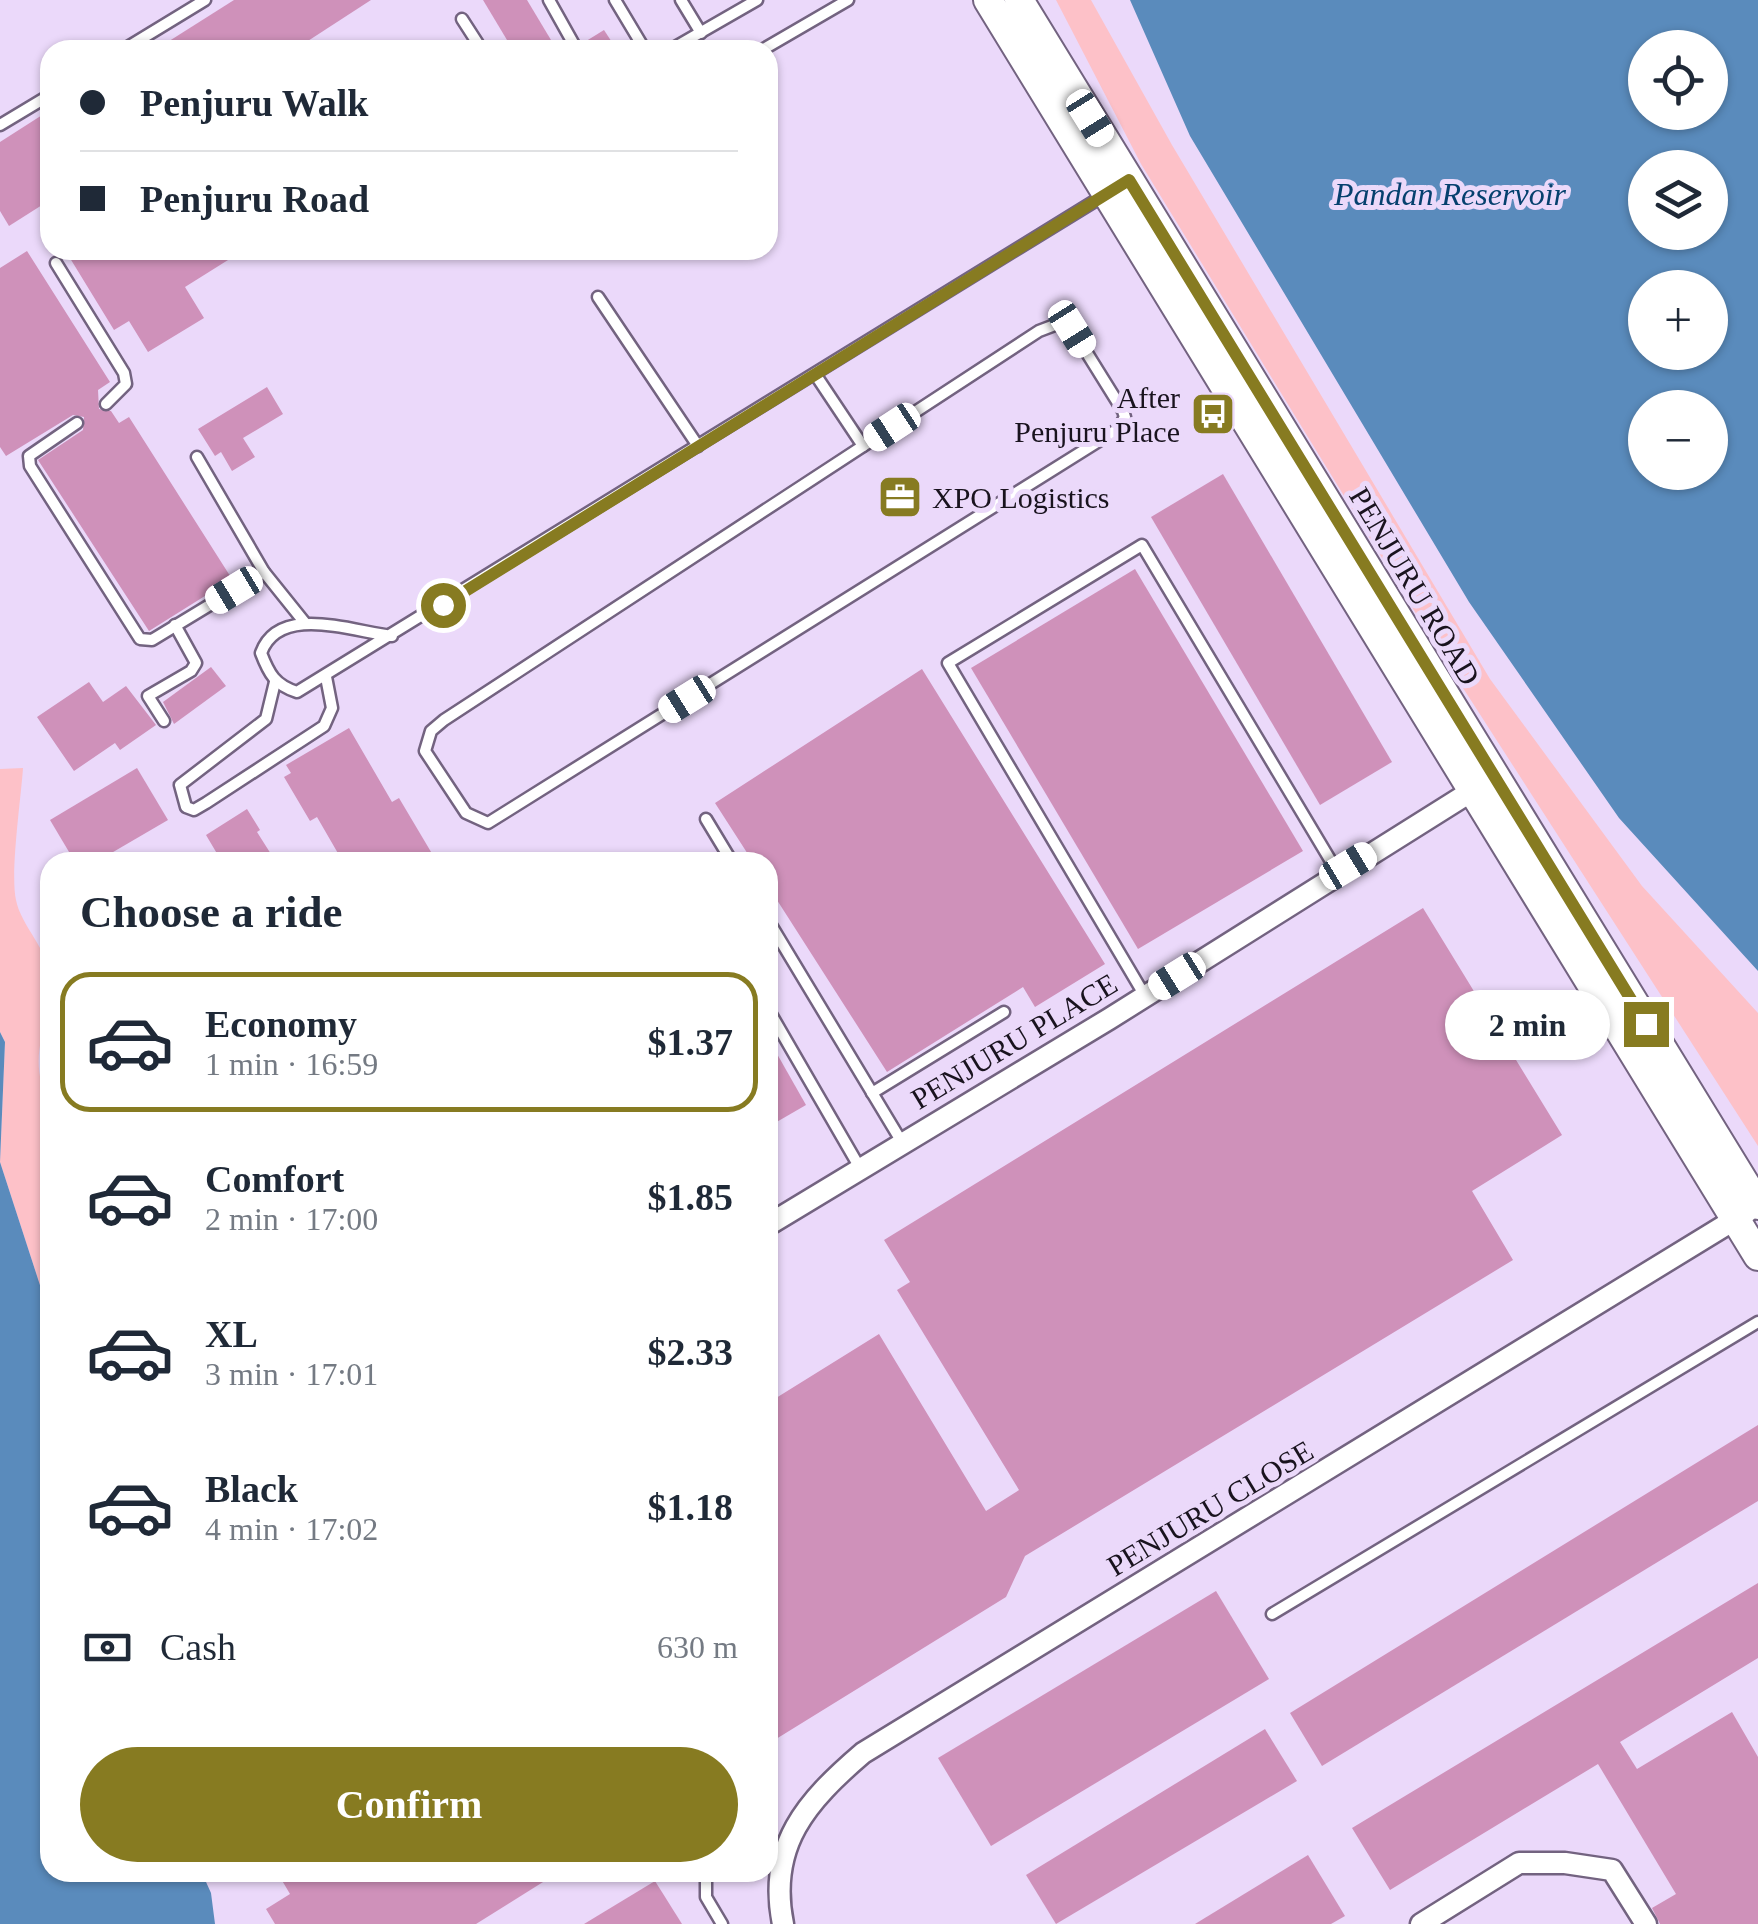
<!DOCTYPE html>
<meta charset="utf-8">
<style>
:root{--surface:#fff;--page:#f2f2f3;--text:#1f2937;--muted:#747a83;--line:#e0e1e3;--accent:#877b21}
body{margin:0;font-family:"Times New Roman",serif;background:var(--page);color:var(--text);height:100vh;display:flex;flex-direction:column;font-size:38px;white-space:nowrap}
*{box-sizing:border-box;margin:0}
p{font-size:32px;color:var(--muted)}
.icon{flex:none;width:55px;height:55px;fill:none;stroke:currentColor;stroke-width:2;stroke-linecap:round;stroke-linejoin:round}
.map{position:relative;flex:1;overflow:hidden}
.side{position:absolute;left:40px;top:852px;width:738px;height:1030px;display:flex;flex-direction:column;background:var(--surface);border-radius:30px;box-shadow:0 2px 8px #0004}
.side>*{flex:none}
.banner{position:absolute;left:40px;top:40px;width:738px;height:220px;border-radius:30px;box-shadow:0 2px 8px #0004;display:grid;align-content:center;height:220px;padding:0 40px;background:var(--surface)}
.tools{position:absolute;left:1628px;top:30px;display:grid;gap:20px}
.tools a{display:grid;place-items:center;width:100px;height:100px;border-radius:50%;background:var(--surface);box-shadow:0 2px 8px #0004;font-size:50px}
.end{position:absolute;width:45px;height:45px;margin:-22px;border:12px solid #877b21;background:#fff;box-shadow:0 0 0 5px #fff}
.from{border-radius:50%}
.bubble{position:absolute;height:70px;border-radius:35px;background:var(--surface);box-shadow:0 2px 8px #0004;font-size:32px;font-weight:700;line-height:70px;text-align:center}
.car{position:absolute;width:30px;height:60px;margin:-30px -15px;border-radius:12px;box-shadow:0 0 8px 2px #0007;background:linear-gradient(#fff 24%,#345 0 40%,#fff 0 76%,#345 0 86%,#fff 0)}
.banner b{display:flex;align-items:center;gap:35px;height:95px;font-size:38px}
.banner b+b{border-top:2px solid var(--line)}
.banner i{width:25px;height:25px;background:var(--text)}
ul{padding:0;list-style:none}
li{display:flex;align-items:center;gap:30px;height:140px;margin:0 20px 15px;padding:0 20px;border:5px solid transparent;border-radius:30px}
li div{flex:1}
li b{display:block;font-size:38px}
li em{font-style:normal;font-weight:700}
li.selected{border-color:var(--accent)}
li>.icon{width:90px;height:90px;stroke-width:1.5}
h2{padding:0 40px;font-size:45px;line-height:120px}
.pay{display:flex;align-items:center;gap:25px;height:110px;padding:0 40px;font-size:38px}
.pay p{margin-inline-start:auto}
.primary-button{display:flex;gap:20px;margin-top:auto;padding:20px 40px}
.primary-button a{flex:1;height:115px;border-radius:60px;background:var(--accent);color:#fff;font-size:40px;font-weight:700;line-height:115px;text-align:center}
.map>svg:first-child{display:block}
.green{fill:#fdc1c8}
.water{fill:#5a8bbc;fill-rule:evenodd}
.building{fill:#cf91ba}
.lines{fill:none;stroke-linecap:round;stroke-linejoin:round}
.service-casing{stroke:#736380;stroke-width:15}
.minor-casing{stroke:#736380;stroke-width:25}
.secondary-casing{stroke:#736380;stroke-width:32}
.service{stroke:#fff;stroke-width:10}
.minor{stroke:#fff;stroke-width:20}
.secondary{stroke:#fff;stroke-width:28}
.route{stroke:#877b21;stroke-width:12}
.labels{text-anchor:middle;dominant-baseline:central;stroke-width:10;stroke-linejoin:round;paint-order:stroke}
.poi-label{font-size:30px;fill:#19131e;stroke:#ebd9fa;text-anchor:end}
.street-label{font-size:30px;fill:#19131e;stroke:#ebd9fa}
.water-label{font-size:32px;font-style:italic;fill:#05406e;stroke:#ebd9fa}
</style>
<div class="map">
<svg width="1758" height="1924" viewBox="0 0 1758 1924">
<rect width="100%" height="100%" fill="#ebd9fa"/>
<g class="green">
<polygon points="1056,0 1091,0 1172,145 1490,679 1642,886 1758,1013 1758,1146 1434,643 1141,164"/>
<path d="M23,768c-2,30 -13,106 -7,132 5,26 32,49 34,77 3,51 -27,75 0,127v212l-50,-154 5,-120 -5,-10v-263z"/>
</g>
<g class="water">
<path d="M1130,0h628v971l-139,-153 -150,-216 -279,-466zM1645,48h65v64h-65zM1645,168h65v64h-65zM1645,288h65v64h-65zM1645,408h65v64h-65z"/>
<polygon points="0,1032 5,1042 0,1162 50,1316 50,1872 202,1873 211,1893 215,1924 0,1924"/>
</g>
<g class="building">
<polygon points="234,0 371,0 294,50 155,50"/>
<polygon points="483,0 527,0 557,50 513,50"/>
<polygon points="604,30 617,50 586,50 583,43"/>
<polygon points="50,110 50,200 9,226 0,211 0,142"/>
<polygon points="65,250 244,250 185,287 204,318 148,352 129,321 114,330"/>
<polygon points="27,251 110,382 98,390 99,409 111,411 119,423 129,417 232,579 149,631 38,460 83,430 84,417 73,415 6,456 0,447 0,268"/>
<polygon points="267,387 283,414 243,438 255,457 232,471 221,452 215,456 198,429"/>
<polygon points="1223,474 1392,762 1320,805 1151,517"/>
<polygon points="1135,569 1303,851 1138,949 971,668"/>
<polygon points="211,667 226,686 174,724 163,702"/>
<polygon points="922,669 1105,964 1035,1007 1023,987 887,1072 768,886 768,862 753,862 715,803"/>
<polygon points="89,682 103,702 126,686 156,725 120,750 115,743 74,771 37,717"/>
<polygon points="349,728 392,802 399,798 437,862 343,862 317,817 310,821 284,777 291,773 286,765"/>
<polygon points="137,768 168,820 96,862 75,862 50,820"/>
<polygon points="247,809 260,830 257,832 276,862 222,862 206,835"/>
<polygon points="1423,908 1562,1135 1472,1191 1513,1260 1025,1556 1006,1597 768,1744 768,1403 879,1334 986,1511 1019,1490 897,1290 910,1282 884,1240"/>
<polygon points="768,1038 806,1105 768,1127"/>
<polygon points="1758,1425 1758,1501 1322,1766 1290,1713"/>
<polygon points="1758,1583 1758,1658 1620,1742 1637,1769 1732,1712 1758,1757 1758,1924 1660,1924 1652,1908 1676,1894 1598,1764 1390,1890 1352,1828"/>
<polygon points="1216,1591 1269,1679 991,1846 938,1758"/>
<polygon points="1265,1729 1297,1781 1056,1924 1026,1875"/>
<polygon points="1308,1855 1345,1916 1331,1924 1195,1924"/>
<polygon points="277,1872 559,1872 476,1924 275,1924 266,1909 290,1894"/>
<polygon points="655,1881 682,1924 584,1924"/>
</g>
<g class="lines">
<defs>
<g id="service">
<polyline points="549,0 577,50"/>
<polyline points="615,0 645,50"/>
<polyline points="681,0 701,33"/>
<polyline points="462,19 482,50"/>
<polyline points="123,50 205,0"/>
<polyline points="670,50 757,0"/>
<polyline points="762,50 848,0"/>
<polyline points="0,125 50,95"/>
<polyline points="56,263 124,373 126,384 106,404"/>
<polyline points="598,297 698,446"/>
<polygon points="1060,323 1072,329 1123,411 1125,417 1118,429 488,823 466,813 425,751 431,731 444,720 1039,331"/>
<polyline points="815,374 863,446"/>
<polyline points="77,423 29,456 30,466 140,639 152,640 264,572"/>
<polyline points="197,457 264,572 305,623"/>
<path d="M392,636c-38,-4 -113,-33 -131,17 8,21 14,32 36,39l806,-496"/>
<polyline points="275,682 266,719 180,785 186,807 194,810 206,803 324,726 332,708 326,677"/>
<polyline points="164,721 148,696 191,671 196,663 175,625"/>
<polyline points="706,819 732,862"/>
<polyline points="768,920 903,1144"/>
<polyline points="1145,996 948,663 1142,545 1338,873"/>
<polyline points="768,1009 860,1168"/>
<polyline points="872,1093 1004,1012"/>
<polyline points="1272,1614 1758,1322"/>
<polyline points="706,1872 706,1897 722,1924"/>
</g>
<g id="minor">
<polyline points="768,1225 1109,1019 1483,784"/>
<path d="M783,1924c-16,-79 24,-123 80,-171l884,-541"/>
<polyline points="1421,1924 1519,1863 1565,1863 1612,1870 1646,1924"/>
</g>
<g id="secondary">
<polyline points="988,0 1758,1256"/>
<polyline points="1019,0 1758,1205"/>
</g>
</defs>
<use href="#service" class="service-casing"/>
<use href="#minor" class="minor-casing"/>
<use href="#secondary" class="secondary-casing"/>
<use href="#service" class="service"/>
<use href="#minor" class="minor"/>
<use href="#secondary" class="secondary"/>
</g>
<g class="lines">
<polyline class="route" points="443,605 1129,180 1646,1024"/>
</g>
<defs>
<symbol id="bus-square" viewBox="-11 -11 22 22"><rect x="-9" y="-9" width="18" height="18" rx="4" fill="#877b21" stroke="#ebd9fa"/><path d="M-5-6H5V4H4V6H2V4H-2V6H-4V4H-5ZM-3.5-4V0h7V-4ZM-3.5 1.2v1.5H-2V1.2ZM2 1.2v1.5H3.5V1.2Z" fill="#fff"/></symbol>
<symbol id="office-square" viewBox="-11 -11 22 22"><rect x="-9" y="-9" width="18" height="18" rx="4" fill="#877b21" stroke="#ebd9fa"/><path d="M-6-3h4V-5.5h4V-3h4V5H-6ZM-1-4.5V-3h2v-1.5ZM-6 0V1H6V0Z" fill="#fff"/></symbol>
</defs>
<g fill-rule="evenodd">
<use href="#bus-square" x="1188" y="389" width="50" height="50"/>
<use href="#office-square" x="875" y="472" width="50" height="50"/>
</g>
<g class="labels">
<g class="poi-label">
<text x="1180" y="397">After<tspan x="1180" dy="34">Penjuru Place</tspan></text>
<text x="932" y="497" text-anchor="start">XPO Logistics</text>
</g>
<g class="street-label">
<text transform="translate(1415 586) rotate(59)">PENJURU ROAD</text>
<text transform="translate(1014 1041) rotate(-31)">PENJURU PLACE</text>
<text transform="translate(1210 1508) rotate(-31)">PENJURU CLOSE</text>
</g>
<g class="water-label">
<text x="1450" y="194">Pandan Reservoir</text>
</g>
</g>
</svg>
<div class="tools">
<a><svg class="icon" aria-label="locate" viewBox="0 0 24 24"><circle cx="12" cy="12" r="6"/><path d="M12 2v4M12 18v4M2 12h4M18 12h4"/></svg></a>
<a><svg class="icon" aria-label="layers" viewBox="0 0 24 24"><path d="M12 4l9 5-9 5-9-5zM3 14l9 5 9-5"/></svg></a>
<a>+</a>
<a>−</a>
</div>
<i class="end from" style="left:443px;top:605px"></i>
<i class="end" style="left:1646px;top:1024px"></i>
<div class="bubble" style="left:1445px;top:990px;width:165px">2 min</div>
<i class="car" style="left:1090px;top:118px;rotate:148deg"></i>
<i class="car" style="left:1072px;top:329px;rotate:148deg"></i>
<i class="car" style="left:892px;top:427px;rotate:237deg"></i>
<i class="car" style="left:234px;top:590px;rotate:239deg"></i>
<i class="car" style="left:687px;top:699px;rotate:238deg"></i>
<i class="car" style="left:1348px;top:866px;rotate:59deg"></i>
<i class="car" style="left:1177px;top:976px;rotate:238deg"></i>
<div class="banner">
<b><i class="from"></i>Penjuru Walk</b>
<b><i></i>Penjuru Road</b>
</div>
<section class="side">
<h2>Choose a ride</h2>
<ul>
<li class="selected"><svg class="icon" aria-label="car" viewBox="0 0 24 24"><path d="M5 17H2v-5l4-1 3-4h7l3 4 3 1v5h-3M9 17h6M6 11h13"/><circle cx="7" cy="17" r="2"/><circle cx="17" cy="17" r="2"/></svg><div><b>Economy</b><p>1 min · 16:59</p></div><em>$1.37</em></li>
<li><svg class="icon" aria-label="car" viewBox="0 0 24 24"><path d="M5 17H2v-5l4-1 3-4h7l3 4 3 1v5h-3M9 17h6M6 11h13"/><circle cx="7" cy="17" r="2"/><circle cx="17" cy="17" r="2"/></svg><div><b>Comfort</b><p>2 min · 17:00</p></div><em>$1.85</em></li>
<li><svg class="icon" aria-label="car" viewBox="0 0 24 24"><path d="M5 17H2v-5l4-1 3-4h7l3 4 3 1v5h-3M9 17h6M6 11h13"/><circle cx="7" cy="17" r="2"/><circle cx="17" cy="17" r="2"/></svg><div><b>XL</b><p>3 min · 17:01</p></div><em>$2.33</em></li>
<li><svg class="icon" aria-label="car" viewBox="0 0 24 24"><path d="M5 17H2v-5l4-1 3-4h7l3 4 3 1v5h-3M9 17h6M6 11h13"/><circle cx="7" cy="17" r="2"/><circle cx="17" cy="17" r="2"/></svg><div><b>Black</b><p>4 min · 17:02</p></div><em>$1.18</em></li>
</ul>
<div class="pay"><svg class="icon" aria-label="cash" viewBox="0 0 24 24"><path d="M3 7h18v10H3z"/><circle cx="12" cy="12" r="2"/></svg>Cash<p>630 m</p></div>
<div class="primary-button"><a>Confirm</a></div>
</section>
</div>
